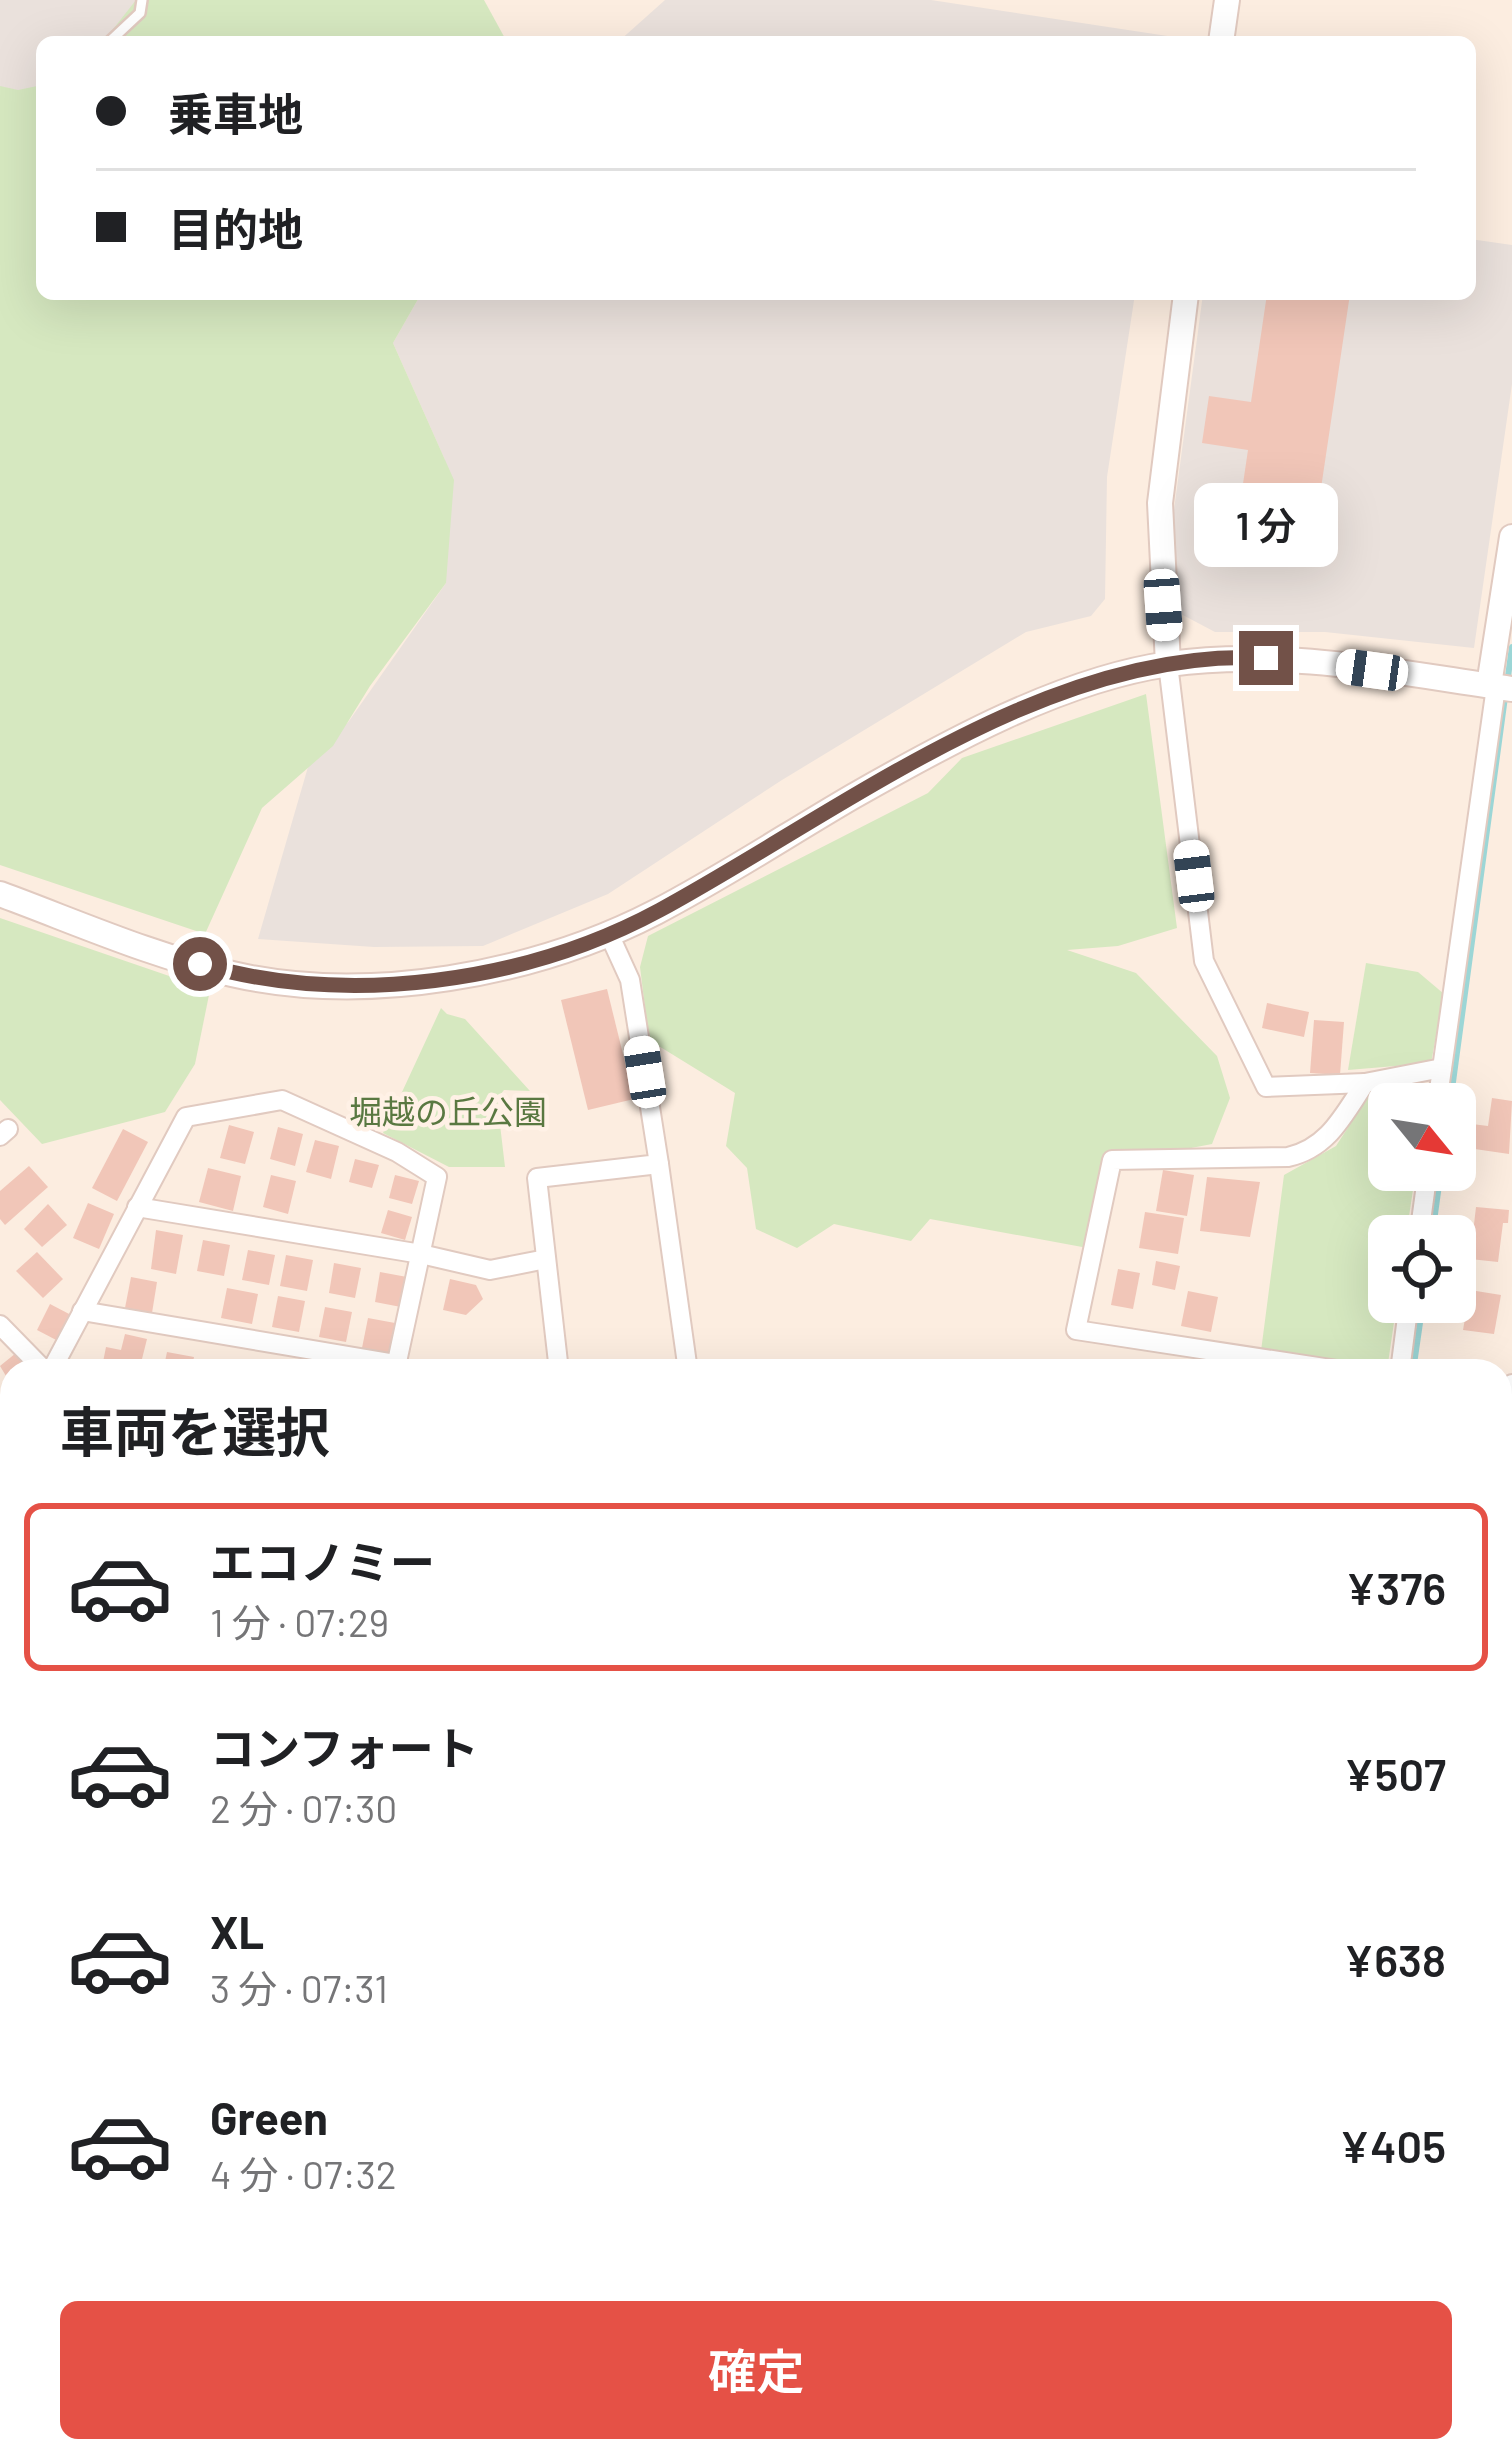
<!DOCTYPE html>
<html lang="ja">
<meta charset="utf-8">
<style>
:root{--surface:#fff;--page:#f6f6f6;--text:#202124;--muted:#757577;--line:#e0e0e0;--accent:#e55146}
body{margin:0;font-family:Barlow,"Noto Sans JP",sans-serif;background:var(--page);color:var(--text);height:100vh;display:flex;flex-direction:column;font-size:45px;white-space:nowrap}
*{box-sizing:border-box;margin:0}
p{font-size:39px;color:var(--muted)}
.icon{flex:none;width:66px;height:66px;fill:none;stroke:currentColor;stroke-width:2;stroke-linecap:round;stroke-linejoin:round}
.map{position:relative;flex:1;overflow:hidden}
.drawer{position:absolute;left:0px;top:1359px;width:1512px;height:1104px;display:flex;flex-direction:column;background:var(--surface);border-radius:36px 36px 0 0;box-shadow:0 12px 48px #0002}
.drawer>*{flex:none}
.guide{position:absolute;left:36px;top:36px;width:1440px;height:264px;border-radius:18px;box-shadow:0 12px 48px #0002;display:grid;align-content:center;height:264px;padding:0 60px;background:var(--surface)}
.needle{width:78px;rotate:120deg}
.fabs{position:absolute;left:1368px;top:1083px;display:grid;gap:24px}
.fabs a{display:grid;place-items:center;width:108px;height:108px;border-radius:18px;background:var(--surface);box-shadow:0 12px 48px #0002;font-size:60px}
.end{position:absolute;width:54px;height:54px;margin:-27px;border:15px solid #725148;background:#fff;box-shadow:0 0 0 6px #fff}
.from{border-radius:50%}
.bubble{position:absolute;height:84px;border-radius:18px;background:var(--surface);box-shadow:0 12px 48px #0002;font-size:39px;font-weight:600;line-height:84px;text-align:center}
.car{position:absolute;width:36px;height:72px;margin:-36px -18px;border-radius:15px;box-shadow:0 0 9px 3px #0007;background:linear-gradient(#fff 24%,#345 0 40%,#fff 0 76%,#345 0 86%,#fff 0)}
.guide b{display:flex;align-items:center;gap:42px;height:114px;font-size:45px}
.guide b+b{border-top:3px solid var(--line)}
.guide i{width:30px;height:30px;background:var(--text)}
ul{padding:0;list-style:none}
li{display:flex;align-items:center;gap:36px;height:168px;margin:0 24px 18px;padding:0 36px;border:6px solid transparent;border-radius:18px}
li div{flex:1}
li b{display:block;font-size:45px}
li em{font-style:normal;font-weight:600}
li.active{border-color:var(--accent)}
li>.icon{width:108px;height:108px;stroke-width:1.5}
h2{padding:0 60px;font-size:54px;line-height:144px}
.cta{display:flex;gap:24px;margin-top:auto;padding:24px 60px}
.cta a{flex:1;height:138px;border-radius:18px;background:var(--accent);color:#fff;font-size:48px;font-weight:600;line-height:138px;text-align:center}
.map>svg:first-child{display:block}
.industrial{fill:#eae1dc}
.green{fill:#d6e8c0}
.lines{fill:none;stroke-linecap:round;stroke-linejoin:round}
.stream{stroke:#9cd6d6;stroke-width:6}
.canal{stroke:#b6e4e4;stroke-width:24}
.river{stroke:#b6e4e4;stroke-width:39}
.building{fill:#f1c6b8}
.service-casing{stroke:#e1cac0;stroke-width:14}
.minor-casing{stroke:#e1cac0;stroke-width:22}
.tertiary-casing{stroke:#e1cac0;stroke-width:28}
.primary-casing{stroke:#d8cecc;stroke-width:34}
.service{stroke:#fff;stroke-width:9}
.minor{stroke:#fff;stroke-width:18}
.tertiary{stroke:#fff;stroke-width:24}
.primary{stroke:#fac799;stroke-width:30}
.route{stroke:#725148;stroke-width:15}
.labels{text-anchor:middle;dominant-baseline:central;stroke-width:9;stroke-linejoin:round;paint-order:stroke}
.park-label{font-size:33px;fill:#597841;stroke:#fff1e6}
</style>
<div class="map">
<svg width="1512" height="2463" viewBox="0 0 1512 2463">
<rect width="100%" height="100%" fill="#fcede0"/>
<g class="industrial">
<polygon points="0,0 246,0 287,42 42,42 42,144 0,131"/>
<polygon points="665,0 931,0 1174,37 1173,42 618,42"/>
<polygon points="1470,239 1512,245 1512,384 1474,648 1325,632 1215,632 1179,613 1173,517 1203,294 1470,294"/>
<polygon points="421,294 1135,294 1107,477 1105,599 1091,616 1026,632 782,780 608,894 483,946 374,947 258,939 308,767 349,721 446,583 445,460 393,343"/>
</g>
<g class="green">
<polygon points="136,0 484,0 507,42 103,42"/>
<polygon points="42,85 42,294 421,294 393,343 454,480 446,583 370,686 333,746 262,808 205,934 0,865 0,86 18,90"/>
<polygon points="1146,694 1177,928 1118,946 1067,950 1136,973 1217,1056 1230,1098 1212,1144 1103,1165 1093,1249 930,1219 911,1241 834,1224 797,1248 756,1229 747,1168 726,1146 735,1093 649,1040 640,967 648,936 928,793 962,758"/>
<polygon points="0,918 210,990 195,1064 165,1112 42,1144 0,1100"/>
<polygon points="1366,963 1418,972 1444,994 1431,1063 1348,1070"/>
<polygon points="441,1008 447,1014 465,1019 530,1091 504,1090 497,1099 505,1167 449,1167 383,1133"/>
<polygon points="1428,1086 1425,1104 1389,1104 1389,1170 1416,1170 1406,1236 1389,1236 1389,1302 1397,1302 1387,1370 1261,1351 1284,1175 1336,1146 1369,1095"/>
<polygon points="141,2451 484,2451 484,2463 146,2463"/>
</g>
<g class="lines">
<g class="stream">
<polyline points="1507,684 1512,647"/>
<polyline points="1450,1104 1505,697"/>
<polyline points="1432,1236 1441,1170"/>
<polyline points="1413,1371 1423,1302"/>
</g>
<g class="canal">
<polyline points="1500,1410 1512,1402"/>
<polyline points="0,1550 12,1552"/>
</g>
<g class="river">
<polyline points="0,2080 12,2089"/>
<polyline points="1500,2393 1512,2399"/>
</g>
</g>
<g class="building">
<polygon points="1267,294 1350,294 1317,515 1240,504 1248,450 1202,443 1209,396 1251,402"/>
<polygon points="607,989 634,1099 588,1110 561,1000"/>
<polygon points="1267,1003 1309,1012 1304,1037 1262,1028"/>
<polygon points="1314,1020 1344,1022 1340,1075 1310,1073"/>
<polygon points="1492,1098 1512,1101 1509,1154 1461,1147 1464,1123 1488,1126"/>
<polygon points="229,1125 254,1132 245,1164 220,1158"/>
<polygon points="278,1127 303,1134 295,1166 270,1159"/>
<polygon points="123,1129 148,1142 117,1201 92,1188"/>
<polygon points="315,1140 339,1146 331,1179 306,1172"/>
<polygon points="355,1159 379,1165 372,1188 349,1182"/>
<polygon points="29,1166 48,1187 5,1225 0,1219 0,1191"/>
<polygon points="208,1168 241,1176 233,1211 199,1202"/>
<polygon points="1163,1170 1194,1175 1187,1216 1156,1211"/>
<polygon points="271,1175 296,1181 288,1214 263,1207"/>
<polygon points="395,1175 419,1181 412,1204 389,1198"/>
<polygon points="1207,1177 1260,1182 1250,1237 1200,1231"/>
<polygon points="88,1203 114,1214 99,1249 73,1238"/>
<polygon points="48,1204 67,1225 42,1247 24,1229"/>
<polygon points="1476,1207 1509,1210 1508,1223 1503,1223 1498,1262 1470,1259"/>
<polygon points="388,1210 412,1217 405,1240 381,1233"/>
<polygon points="1145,1212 1184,1218 1178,1254 1139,1248"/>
<polygon points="156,1230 183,1235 176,1274 151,1269"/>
<polygon points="203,1240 230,1245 224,1276 197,1271"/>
<polygon points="248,1250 275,1255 269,1285 242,1280"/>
<polygon points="37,1252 63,1279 43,1298 16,1271"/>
<polygon points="286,1255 313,1260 307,1291 280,1286"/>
<polygon points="1156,1261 1180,1266 1175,1290 1152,1285"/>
<polygon points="334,1263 361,1268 355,1298 329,1293"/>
<polygon points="1118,1269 1140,1273 1133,1309 1111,1305"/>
<polygon points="380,1272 407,1277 401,1307 375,1302"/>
<polygon points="131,1277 157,1282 152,1313 125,1308"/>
<polygon points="450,1279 476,1285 483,1299 466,1315 443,1310"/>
<polygon points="227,1288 258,1294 252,1324 221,1318"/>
<polygon points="1470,1290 1501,1295 1494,1334 1463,1330"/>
<polygon points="1188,1291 1218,1297 1211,1332 1181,1326"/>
<polygon points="278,1296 305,1301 299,1332 272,1327"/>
<polygon points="50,1304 73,1316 60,1342 37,1330"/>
<polygon points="325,1307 352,1312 346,1342 319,1337"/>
<polygon points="368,1318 395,1323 389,1353 362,1348"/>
<polygon points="125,1334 147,1339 139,1371 102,1367 106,1347 121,1350"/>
<polygon points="167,1352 194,1357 191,1371 163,1371"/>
<polygon points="16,1353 31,1371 12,1371 12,1386 0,1366"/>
<polygon points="1512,1430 1512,1487 1500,1469 1500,1438"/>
<polygon points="4,1684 12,1687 8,1731 0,1728"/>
<polygon points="1503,1734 1512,1738 1512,1777 1500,1772"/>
<polygon points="884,2451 914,2451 932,2459 930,2463 879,2463"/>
<polygon points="1087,2451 1119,2451 1114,2463 1083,2461"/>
</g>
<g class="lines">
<defs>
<polyline id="service" points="109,42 140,13 142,0"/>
<g id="minor">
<polyline points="1168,664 1204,961 1266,1087 1365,1083"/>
<polyline points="1437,1104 1496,687"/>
<polyline points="0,1136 8,1129"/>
<polyline points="659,1164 688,1371"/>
<polyline points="137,1207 421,1254 490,1270 546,1259"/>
<polyline points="1419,1236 1428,1170"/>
<polyline points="82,1311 396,1364"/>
<polyline points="0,1325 45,1371"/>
<polyline points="51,1371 186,1117 282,1100 397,1152 437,1177 395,1371"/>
<polyline points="559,1371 537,1178 659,1164 630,980 609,934"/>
<path d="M1344,1371l-268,-41 36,-170 176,-3c40,-9 55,-41 77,-74l77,-15"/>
<polyline points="1400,1371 1409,1302"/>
<polyline points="1500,1392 1512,1384"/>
<polyline points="0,1421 12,1410"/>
<polyline points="1500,1433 1512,1425"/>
<polyline points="0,1533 12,1535"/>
<polyline points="1500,1549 1512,1538"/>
<polyline points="0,1670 12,1671"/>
<polyline points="1500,1711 1512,1713"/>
<polyline points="1500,2000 1512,2001"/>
<polyline points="0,2141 12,2150"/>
<polyline points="1500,2343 1512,2349"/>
<polyline points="0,2351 12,2359"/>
<polyline points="1500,2446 1512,2453"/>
<polyline points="618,2451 633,2460 645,2451"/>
<polyline points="945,2451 974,2463"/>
<polyline points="1479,2451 1501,2463"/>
<polyline points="51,2463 69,2451"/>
<polyline points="1360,2463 1366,2451"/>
</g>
<g id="tertiary">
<polyline points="1221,42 1227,0"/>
<polyline points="1168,664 1160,503 1186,294"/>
<polyline points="1489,685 1512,537"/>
<path d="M0,894c76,28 152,62 232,80 135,31 302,1 424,-62 67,-35 131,-77 196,-115 93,-53 210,-118 317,-133 114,-16 230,9 343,25"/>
</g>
<g id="primary">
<polyline points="0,1976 12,1977"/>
<polyline points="1500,2231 1512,2235"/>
</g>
</defs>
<use href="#service" class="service-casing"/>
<use href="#minor" class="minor-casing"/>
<use href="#tertiary" class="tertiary-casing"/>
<use href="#primary" class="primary-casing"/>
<use href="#service" class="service"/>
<use href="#minor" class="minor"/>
<use href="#tertiary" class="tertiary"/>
<use href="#primary" class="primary"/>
</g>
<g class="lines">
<path class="route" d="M200,964c147,43 325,19 460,-54 182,-99 389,-264 606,-252"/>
</g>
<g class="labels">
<g class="park-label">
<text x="448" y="1111">堀越の丘公園</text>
</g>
</g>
</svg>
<div class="fabs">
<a><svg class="needle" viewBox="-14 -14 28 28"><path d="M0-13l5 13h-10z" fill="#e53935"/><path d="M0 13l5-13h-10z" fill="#757577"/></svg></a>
<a><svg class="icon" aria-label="locate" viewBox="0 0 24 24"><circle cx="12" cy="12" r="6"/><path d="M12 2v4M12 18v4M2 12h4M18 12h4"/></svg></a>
</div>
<i class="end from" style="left:200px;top:964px"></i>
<i class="end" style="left:1266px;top:658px"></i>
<div class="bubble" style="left:1194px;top:483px;width:144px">1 分</div>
<i class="car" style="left:1163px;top:605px;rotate:176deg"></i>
<i class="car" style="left:1372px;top:670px;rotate:278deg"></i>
<i class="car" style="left:1194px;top:876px;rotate:353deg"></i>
<i class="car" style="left:645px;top:1072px;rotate:351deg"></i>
<div class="guide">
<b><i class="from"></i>乗車地</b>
<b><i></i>目的地</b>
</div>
<section class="drawer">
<h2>車両を選択</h2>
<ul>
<li class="active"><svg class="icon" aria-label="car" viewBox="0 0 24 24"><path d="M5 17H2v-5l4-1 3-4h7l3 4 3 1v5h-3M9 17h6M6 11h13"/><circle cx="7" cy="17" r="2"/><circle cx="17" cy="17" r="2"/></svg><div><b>エコノミー</b><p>1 分 · 07:29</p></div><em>¥376</em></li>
<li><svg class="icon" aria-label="car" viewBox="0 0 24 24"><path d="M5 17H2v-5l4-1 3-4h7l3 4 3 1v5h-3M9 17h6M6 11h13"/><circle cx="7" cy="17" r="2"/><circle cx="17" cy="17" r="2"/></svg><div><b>コンフォート</b><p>2 分 · 07:30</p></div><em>¥507</em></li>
<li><svg class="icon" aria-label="car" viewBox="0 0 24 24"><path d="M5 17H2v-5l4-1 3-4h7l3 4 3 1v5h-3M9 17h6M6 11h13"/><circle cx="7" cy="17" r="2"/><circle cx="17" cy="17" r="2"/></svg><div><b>XL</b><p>3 分 · 07:31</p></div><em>¥638</em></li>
<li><svg class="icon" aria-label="car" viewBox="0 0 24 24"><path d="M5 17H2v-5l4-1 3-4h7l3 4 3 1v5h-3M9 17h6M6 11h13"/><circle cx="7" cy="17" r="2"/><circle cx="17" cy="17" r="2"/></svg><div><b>Green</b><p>4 分 · 07:32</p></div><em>¥405</em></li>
</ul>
<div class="cta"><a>確定</a></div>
</section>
</div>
